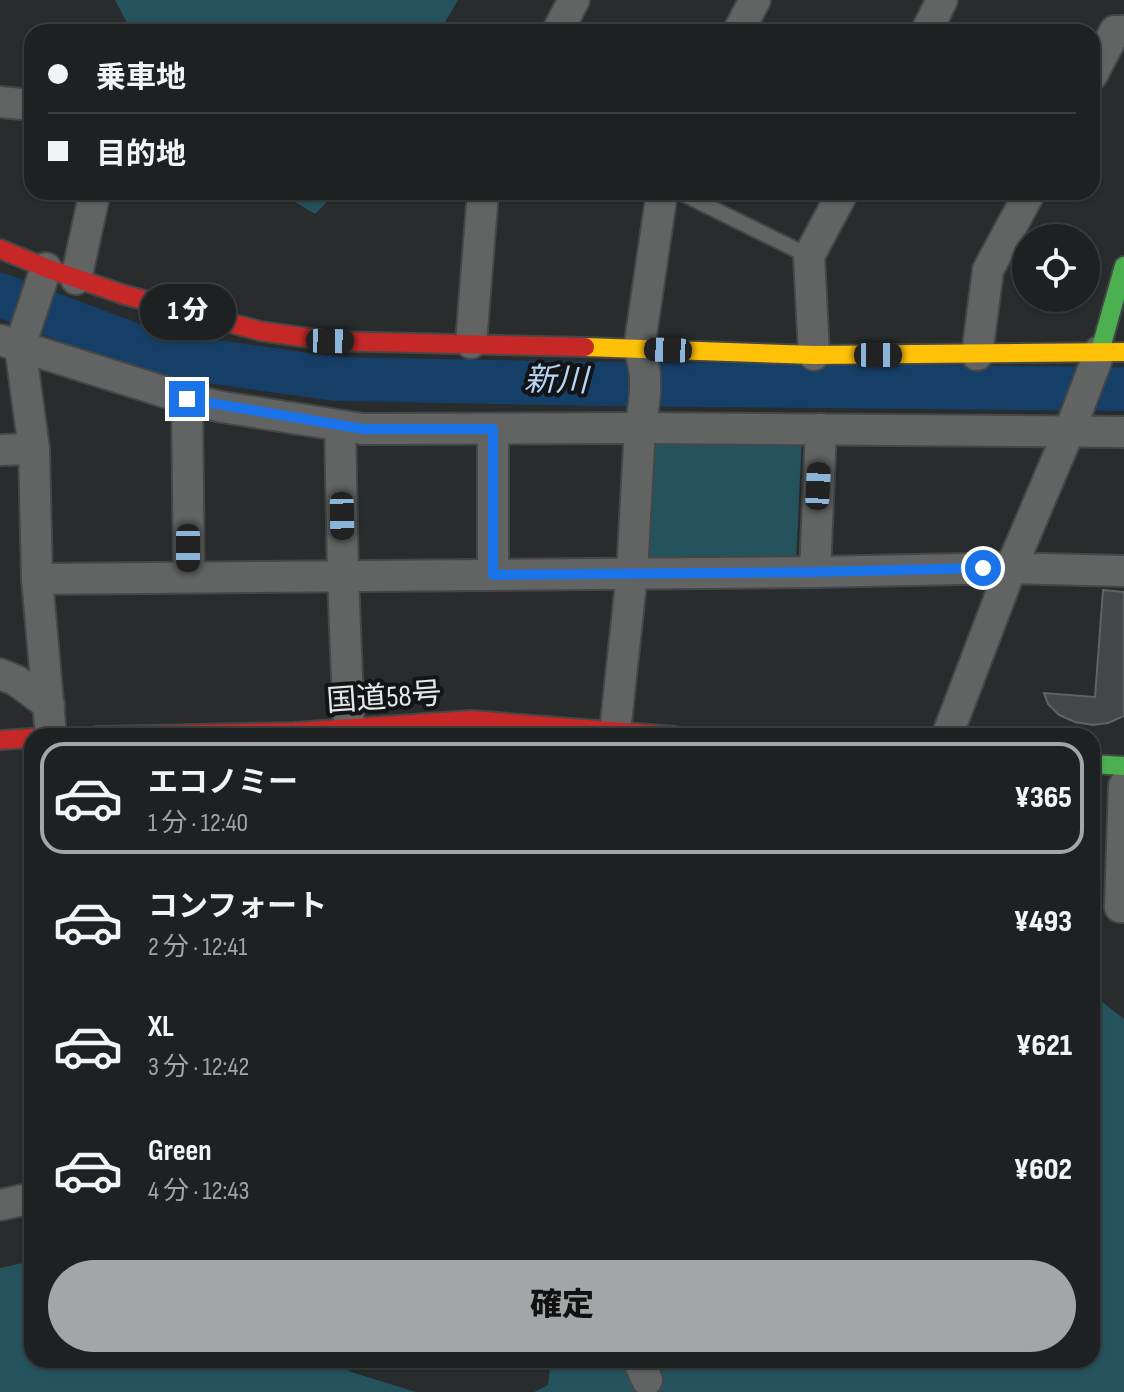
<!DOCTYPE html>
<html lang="ja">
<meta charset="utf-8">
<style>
:root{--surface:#1e2122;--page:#26292a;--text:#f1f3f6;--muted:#a1a3a5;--line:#3c3e40;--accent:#a2a6a7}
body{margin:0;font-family:"Sofia Sans Condensed","Noto Sans JP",sans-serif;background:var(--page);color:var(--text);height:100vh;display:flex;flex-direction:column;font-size:30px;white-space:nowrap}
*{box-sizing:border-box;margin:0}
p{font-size:26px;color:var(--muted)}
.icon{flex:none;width:44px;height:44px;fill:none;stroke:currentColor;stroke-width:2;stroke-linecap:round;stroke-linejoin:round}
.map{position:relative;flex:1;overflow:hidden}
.details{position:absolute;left:24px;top:728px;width:1076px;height:640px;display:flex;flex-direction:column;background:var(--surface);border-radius:24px;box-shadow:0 2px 6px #0004,0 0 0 2px var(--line)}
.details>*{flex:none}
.top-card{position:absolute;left:24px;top:24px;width:1076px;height:176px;border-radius:24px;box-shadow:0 2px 6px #0004,0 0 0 2px var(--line);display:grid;align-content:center;height:176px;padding:0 24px;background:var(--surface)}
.fabs{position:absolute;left:1012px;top:224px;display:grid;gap:16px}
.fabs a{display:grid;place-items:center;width:88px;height:88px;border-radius:50%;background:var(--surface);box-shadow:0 2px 6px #0004,0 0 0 2px var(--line);font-size:40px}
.end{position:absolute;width:36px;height:36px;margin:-18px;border:10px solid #1a73e8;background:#fff;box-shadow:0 0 0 4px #fff}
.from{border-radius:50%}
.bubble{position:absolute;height:56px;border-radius:28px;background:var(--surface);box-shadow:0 2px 6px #0004,0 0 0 2px var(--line);font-size:26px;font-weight:800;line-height:56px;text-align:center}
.car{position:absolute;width:24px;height:48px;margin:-24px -12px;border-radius:10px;box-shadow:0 0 6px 2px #0007;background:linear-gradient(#222 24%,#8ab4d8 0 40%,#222 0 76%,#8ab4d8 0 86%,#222 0)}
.top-card b{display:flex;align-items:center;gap:28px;height:76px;font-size:30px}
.top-card b+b{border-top:2px solid var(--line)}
.top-card i{width:20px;height:20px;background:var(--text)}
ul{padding:14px 0 0;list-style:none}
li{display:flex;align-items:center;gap:24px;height:112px;margin:0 16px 12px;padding:0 8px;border:4px solid transparent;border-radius:24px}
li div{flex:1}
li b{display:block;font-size:30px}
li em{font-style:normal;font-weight:800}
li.current{border-color:var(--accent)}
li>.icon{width:72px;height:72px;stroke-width:1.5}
.button{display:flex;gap:16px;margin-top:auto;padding:16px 24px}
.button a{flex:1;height:92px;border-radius:48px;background:var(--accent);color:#111;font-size:32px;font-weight:800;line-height:92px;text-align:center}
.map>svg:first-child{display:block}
.green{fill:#25535d}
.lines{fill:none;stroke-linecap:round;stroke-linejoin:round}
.river{stroke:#163f67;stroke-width:44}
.building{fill:#444748;stroke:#606263;stroke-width:2}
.lane-casing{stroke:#444747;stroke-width:18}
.street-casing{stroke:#444747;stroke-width:34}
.fast-casing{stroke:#444747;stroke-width:22}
.slow-casing{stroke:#444747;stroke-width:22}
.jam-casing{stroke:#444747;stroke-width:22}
.lane{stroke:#626464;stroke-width:14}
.street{stroke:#626464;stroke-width:30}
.fast{stroke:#4caf50;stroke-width:18}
.slow{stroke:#ffc107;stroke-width:18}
.jam{stroke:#c62828;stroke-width:18}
.route{stroke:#1a73e8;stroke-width:10}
.labels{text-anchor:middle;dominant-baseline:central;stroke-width:8;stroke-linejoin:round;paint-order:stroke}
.street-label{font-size:30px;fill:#e3e7e8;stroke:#121415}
.water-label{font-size:32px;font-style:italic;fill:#b7d6f7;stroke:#121415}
</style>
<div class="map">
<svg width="1124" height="1392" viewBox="0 0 1124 1392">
<rect width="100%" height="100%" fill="#282c2d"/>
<g class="green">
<polygon points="115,0 458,0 439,32 132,32"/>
<polygon points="279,192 337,192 315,214"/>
<polygon points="644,435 802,437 796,561 637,563"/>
<polygon points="1092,994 1124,1019 1124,1392 534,1392 548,1385 551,1360 1092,1360"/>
<polygon points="32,1261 32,1360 333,1360 351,1372 416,1392 0,1392 0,1268"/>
</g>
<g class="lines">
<polyline class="river" points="0,295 158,354 336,379 603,384 1124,389"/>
</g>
<polygon class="building" points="1103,590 1124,592 1124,716 1108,723 1093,725 1075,722 1059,715 1048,704 1044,693 1095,697"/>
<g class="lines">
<defs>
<polyline id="lane" points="679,192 809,256"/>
<g id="street">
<polyline points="557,32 574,0"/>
<polyline points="738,32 755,0"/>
<polyline points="926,32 942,0"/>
<polyline points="1092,75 1115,31 1124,31"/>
<polyline points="0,102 32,105"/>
<polyline points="46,268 20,346 34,449 37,579 51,736"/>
<polyline points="76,279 95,192"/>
<polyline points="0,340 187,399 222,407 363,429 640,428 1124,432"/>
<polyline points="471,343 483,192"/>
<polyline points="814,355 809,256 843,192"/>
<polyline points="977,355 988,270 1030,192"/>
<polyline points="187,399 189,577"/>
<polyline points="340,427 343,576 349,728"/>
<polyline points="0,450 34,449"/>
<polyline points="815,572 821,429"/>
<polyline points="493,575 493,429"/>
<polyline points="37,579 815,572 1011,568 1124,571"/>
<polyline points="0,674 17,681 49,705"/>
<path d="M615,732l17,-159 8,-145c5,-26 9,-55 -1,-79l23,-157"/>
<polyline points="947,736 1011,568 1075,417 1100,351"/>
<polyline points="1124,786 1120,907 1124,907"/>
<polyline points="0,1205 32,1198"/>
<polyline points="638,1360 647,1380"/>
</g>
<g id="fast">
<polyline points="1100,351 1124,266"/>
<polyline points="1092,764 1124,766"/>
</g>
<polyline id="slow" points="585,347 814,355 1124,352"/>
<g id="jam">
<polyline points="0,249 46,268 125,295 260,331 330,341 585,347"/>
<polyline points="97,736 294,732 471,720 674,736"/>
<polyline points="0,740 32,738"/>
</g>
</defs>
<use href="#lane" class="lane-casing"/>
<use href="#street" class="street-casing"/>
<use href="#fast" class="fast-casing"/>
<use href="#slow" class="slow-casing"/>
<use href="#jam" class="jam-casing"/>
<use href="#lane" class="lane"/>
<use href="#street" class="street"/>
<use href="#fast" class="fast"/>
<use href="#slow" class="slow"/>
<use href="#jam" class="jam"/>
</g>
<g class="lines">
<polyline class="route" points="187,399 363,429 493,429 493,575 815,572 983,568"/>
</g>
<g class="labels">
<g class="street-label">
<text transform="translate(384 698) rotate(-4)">国道58号</text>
</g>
<g class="water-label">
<text transform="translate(556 381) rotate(1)">新川</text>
</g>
</g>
</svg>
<div class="fabs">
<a><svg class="icon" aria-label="locate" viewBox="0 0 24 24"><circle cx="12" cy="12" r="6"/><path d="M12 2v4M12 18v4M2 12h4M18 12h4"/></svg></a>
</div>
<i class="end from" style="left:983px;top:568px"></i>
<i class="end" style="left:187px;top:399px"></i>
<div class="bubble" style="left:140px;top:284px;width:96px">1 分</div>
<i class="car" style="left:330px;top:341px;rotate:91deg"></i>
<i class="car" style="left:668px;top:350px;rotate:272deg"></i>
<i class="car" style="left:878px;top:355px;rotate:90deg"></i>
<i class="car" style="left:818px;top:486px;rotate:3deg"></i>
<i class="car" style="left:342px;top:516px;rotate:179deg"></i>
<i class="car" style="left:188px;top:548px;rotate:180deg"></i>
<div class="top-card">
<b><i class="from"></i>乗車地</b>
<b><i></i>目的地</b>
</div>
<section class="details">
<ul>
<li class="current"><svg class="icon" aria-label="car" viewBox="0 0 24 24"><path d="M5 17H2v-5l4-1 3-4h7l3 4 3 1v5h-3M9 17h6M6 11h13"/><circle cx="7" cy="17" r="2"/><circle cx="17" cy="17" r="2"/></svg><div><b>エコノミー</b><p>1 分 · 12:40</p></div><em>¥365</em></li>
<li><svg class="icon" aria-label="car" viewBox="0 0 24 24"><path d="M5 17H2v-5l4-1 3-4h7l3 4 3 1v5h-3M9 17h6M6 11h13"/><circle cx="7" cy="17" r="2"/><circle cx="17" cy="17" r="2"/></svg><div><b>コンフォート</b><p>2 分 · 12:41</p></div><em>¥493</em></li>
<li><svg class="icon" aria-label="car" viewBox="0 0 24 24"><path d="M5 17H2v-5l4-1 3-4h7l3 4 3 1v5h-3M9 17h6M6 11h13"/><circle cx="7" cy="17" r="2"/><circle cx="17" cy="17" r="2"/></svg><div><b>XL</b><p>3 分 · 12:42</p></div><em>¥621</em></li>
<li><svg class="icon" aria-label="car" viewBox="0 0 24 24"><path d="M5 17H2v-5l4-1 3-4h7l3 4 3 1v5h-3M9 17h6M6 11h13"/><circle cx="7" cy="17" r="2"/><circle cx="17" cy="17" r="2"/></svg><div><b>Green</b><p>4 分 · 12:43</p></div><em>¥602</em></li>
</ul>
<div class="button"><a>確定</a></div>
</section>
</div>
